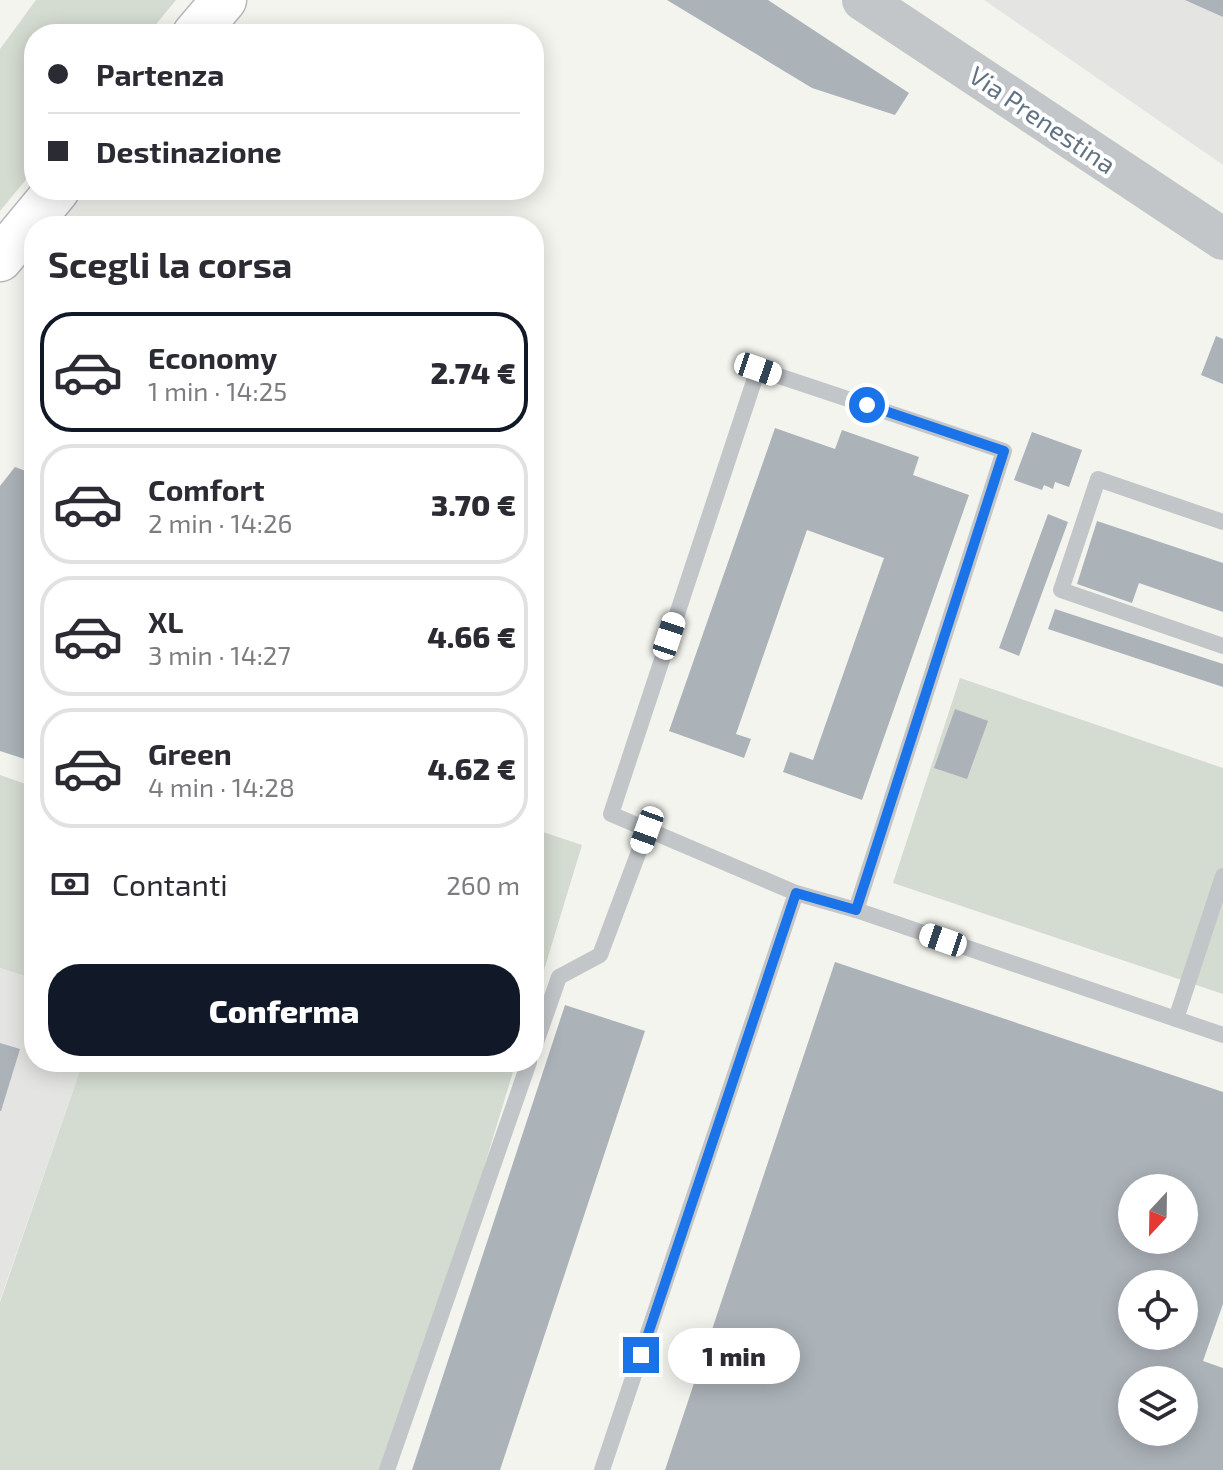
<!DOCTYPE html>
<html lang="it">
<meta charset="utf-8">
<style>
:root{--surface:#fff;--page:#f7f7f7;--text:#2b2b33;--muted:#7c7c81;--line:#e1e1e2;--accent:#111827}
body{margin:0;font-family:"Exo 2",sans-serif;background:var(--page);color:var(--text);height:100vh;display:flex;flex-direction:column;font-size:30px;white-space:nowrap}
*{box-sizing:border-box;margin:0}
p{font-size:26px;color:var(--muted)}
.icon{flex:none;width:44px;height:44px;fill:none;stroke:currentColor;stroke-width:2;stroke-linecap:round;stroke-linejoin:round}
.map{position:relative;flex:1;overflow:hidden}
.panel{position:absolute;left:24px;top:216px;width:520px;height:856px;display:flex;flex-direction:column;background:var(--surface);border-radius:32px;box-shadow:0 4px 20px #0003}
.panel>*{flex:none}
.top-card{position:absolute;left:24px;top:24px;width:520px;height:176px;border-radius:32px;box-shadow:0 4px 20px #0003;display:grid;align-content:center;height:176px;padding:0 24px;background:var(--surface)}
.needle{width:52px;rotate:202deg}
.tools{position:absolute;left:1118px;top:1174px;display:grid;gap:16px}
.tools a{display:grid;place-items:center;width:80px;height:80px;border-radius:50%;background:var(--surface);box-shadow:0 4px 20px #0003;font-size:40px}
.end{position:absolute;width:36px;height:36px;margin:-18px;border:10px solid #1a73e8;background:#fff;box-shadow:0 0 0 4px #fff}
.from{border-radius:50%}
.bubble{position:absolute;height:56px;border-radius:28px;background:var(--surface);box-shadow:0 4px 20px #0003;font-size:26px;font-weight:800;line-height:56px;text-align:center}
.car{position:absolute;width:24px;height:48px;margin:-24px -12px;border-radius:10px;box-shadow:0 0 6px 2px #0007;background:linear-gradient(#fff 24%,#345 0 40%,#fff 0 76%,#345 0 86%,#fff 0)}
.top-card b{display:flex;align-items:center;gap:28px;height:76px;font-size:30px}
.top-card b+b{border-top:2px solid var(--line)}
.top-card i{width:20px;height:20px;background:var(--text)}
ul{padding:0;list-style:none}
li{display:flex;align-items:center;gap:24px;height:120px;margin:0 16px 12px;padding:0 8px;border:4px solid var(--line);border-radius:32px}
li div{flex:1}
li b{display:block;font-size:30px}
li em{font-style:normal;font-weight:800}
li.on{border-color:var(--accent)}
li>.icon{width:72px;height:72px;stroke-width:1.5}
h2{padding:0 24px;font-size:36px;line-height:96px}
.pay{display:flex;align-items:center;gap:20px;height:88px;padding:0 24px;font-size:30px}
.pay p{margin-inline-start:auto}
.cta{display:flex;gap:16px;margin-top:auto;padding:16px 24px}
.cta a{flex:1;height:92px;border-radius:32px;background:var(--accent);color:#fff;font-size:32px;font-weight:800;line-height:92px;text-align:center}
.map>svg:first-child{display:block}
.built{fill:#e4e5e3}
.green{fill:#d4dbd0}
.building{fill:#abb2b8;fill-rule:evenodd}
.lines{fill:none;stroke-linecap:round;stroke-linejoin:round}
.secondary-casing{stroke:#b5b9be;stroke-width:47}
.service{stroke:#c3c6c9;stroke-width:16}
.tertiary{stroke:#c3c6c9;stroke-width:42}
.secondary{stroke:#fff;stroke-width:44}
.route{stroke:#1a73e8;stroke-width:10}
.labels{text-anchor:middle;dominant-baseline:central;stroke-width:8;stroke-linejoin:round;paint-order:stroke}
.street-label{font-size:26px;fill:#617282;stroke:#fff}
</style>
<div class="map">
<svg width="1223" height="1470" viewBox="0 0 1223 1470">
<rect width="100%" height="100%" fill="#f4f4ef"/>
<g class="built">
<polygon points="984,0 1223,0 1223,165"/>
<polygon points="0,968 34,979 34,1062 83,1062 0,1300"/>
</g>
<g class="green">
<polygon points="36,0 176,0 148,34 34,34 34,170 0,211 0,49"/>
<polygon points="960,678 1223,768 1223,994 893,883"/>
<polygon points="0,775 34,787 34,979 0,968"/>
<polygon points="534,829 582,845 534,1003"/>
<polygon points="83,1062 516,1062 392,1470 0,1470 0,1302"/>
</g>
<g class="building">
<polygon points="667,0 768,0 909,93 895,115 812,88"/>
<polygon points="1185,0 1223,0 1223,17"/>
<polygon points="1216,336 1223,339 1223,384 1201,375"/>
<polygon points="775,428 835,449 842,430 919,457 913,475 969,495 862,800 783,772 790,752 813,760 884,558 807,530 736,734 751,739 744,758 669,731"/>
<polygon points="1032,432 1082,450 1069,487 1055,482 1053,489 1044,485 1042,490 1014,480"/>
<polygon points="15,467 34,474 34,762 0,751 0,486"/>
<polygon points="1048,514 1068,522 1019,656 999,648"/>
<polygon points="1097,521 1223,563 1223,612 1139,583 1132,603 1077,584"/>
<polygon points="1055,609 1223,664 1223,687 1048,629"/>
<polygon points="955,709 988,721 967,779 934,768"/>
<path d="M835,962l388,130v212l-20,57 20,7v102h-558zM1132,1188h52v52h-52zM1132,1284h52v52h-52zM1132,1380h52v52h-52z"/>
<polygon points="565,1005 645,1031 500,1470 412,1470"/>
<polygon points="0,1043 20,1049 1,1111 0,1111"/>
</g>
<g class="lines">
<defs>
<g id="secondary">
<polyline points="195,34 224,0"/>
<polyline points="0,259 57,190"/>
</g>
</defs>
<use href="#secondary" class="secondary-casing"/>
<g class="service">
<polygon points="758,369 1004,451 856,910 796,893 611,814"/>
<polyline points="1223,522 1098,479 1061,590 1223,646"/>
<polyline points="856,910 1223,1035"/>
<polyline points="1176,1019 1223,876"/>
<polyline points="534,1048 559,977 600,955 647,830"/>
<polyline points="387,1470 529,1062"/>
<polyline points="602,1470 796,893"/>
</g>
<polyline class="tertiary" points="863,0 1223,239"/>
<use href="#secondary" class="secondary"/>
</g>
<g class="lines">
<polyline class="route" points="641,1355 796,893 856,910 1004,451 867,405"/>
</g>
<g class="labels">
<g class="street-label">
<text transform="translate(1043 119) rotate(34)">Via Prenestina</text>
</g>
</g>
</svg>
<div class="tools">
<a><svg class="needle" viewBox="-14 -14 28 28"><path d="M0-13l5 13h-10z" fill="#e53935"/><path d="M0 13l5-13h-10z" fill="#7c7c81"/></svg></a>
<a><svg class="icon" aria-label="locate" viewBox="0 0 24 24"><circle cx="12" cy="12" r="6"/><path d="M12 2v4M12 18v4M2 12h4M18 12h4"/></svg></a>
<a><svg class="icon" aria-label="layers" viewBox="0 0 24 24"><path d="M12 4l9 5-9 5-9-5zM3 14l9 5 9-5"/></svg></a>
</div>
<i class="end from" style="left:867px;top:405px"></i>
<i class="end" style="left:641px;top:1355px"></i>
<div class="bubble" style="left:668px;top:1328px;width:132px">1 min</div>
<i class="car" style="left:758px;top:369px;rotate:109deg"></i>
<i class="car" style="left:669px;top:636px;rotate:18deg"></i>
<i class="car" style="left:647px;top:830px;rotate:200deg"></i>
<i class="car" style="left:943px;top:940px;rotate:289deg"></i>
<div class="top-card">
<b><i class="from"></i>Partenza</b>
<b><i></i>Destinazione</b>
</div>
<section class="panel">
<h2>Scegli la corsa</h2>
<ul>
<li class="on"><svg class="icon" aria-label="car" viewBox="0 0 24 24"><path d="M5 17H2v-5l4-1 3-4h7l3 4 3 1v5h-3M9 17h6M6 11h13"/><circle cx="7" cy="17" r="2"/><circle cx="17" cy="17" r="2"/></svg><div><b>Economy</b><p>1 min · 14:25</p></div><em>2.74 €</em></li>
<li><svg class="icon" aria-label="car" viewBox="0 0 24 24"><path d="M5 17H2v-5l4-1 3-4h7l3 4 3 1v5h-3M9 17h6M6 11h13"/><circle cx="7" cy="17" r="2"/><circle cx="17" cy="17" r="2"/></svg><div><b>Comfort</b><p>2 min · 14:26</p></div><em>3.70 €</em></li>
<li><svg class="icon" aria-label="car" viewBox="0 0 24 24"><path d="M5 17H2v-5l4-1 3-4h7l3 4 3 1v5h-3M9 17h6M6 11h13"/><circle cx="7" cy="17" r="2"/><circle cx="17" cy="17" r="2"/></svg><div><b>XL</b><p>3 min · 14:27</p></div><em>4.66 €</em></li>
<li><svg class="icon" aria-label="car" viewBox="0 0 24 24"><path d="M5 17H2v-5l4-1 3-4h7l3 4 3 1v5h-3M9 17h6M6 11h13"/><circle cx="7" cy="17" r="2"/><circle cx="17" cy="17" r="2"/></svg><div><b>Green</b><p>4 min · 14:28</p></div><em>4.62 €</em></li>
</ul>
<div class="pay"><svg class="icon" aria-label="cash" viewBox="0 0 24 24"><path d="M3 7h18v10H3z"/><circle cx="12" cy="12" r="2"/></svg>Contanti<p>260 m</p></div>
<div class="cta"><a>Conferma</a></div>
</section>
</div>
